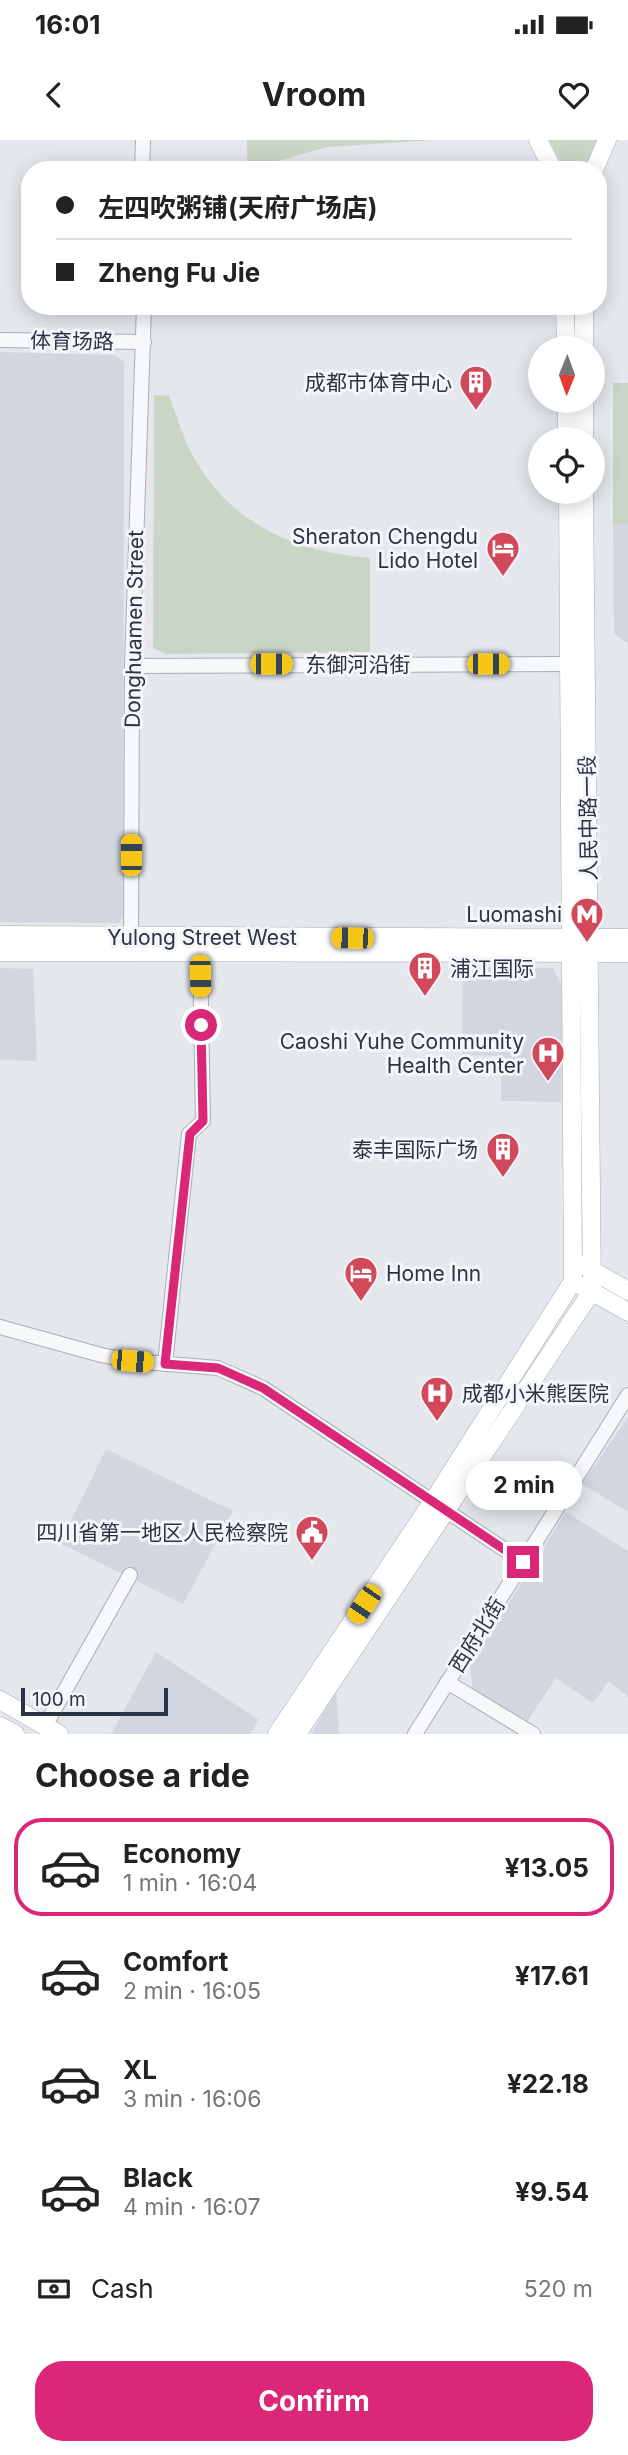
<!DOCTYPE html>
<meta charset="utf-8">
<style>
:root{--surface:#fff;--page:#f2f2f2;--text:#222;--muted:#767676;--line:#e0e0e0;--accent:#db2777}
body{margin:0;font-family:Inter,"Noto Sans SC",sans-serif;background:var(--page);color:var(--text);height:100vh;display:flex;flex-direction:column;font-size:26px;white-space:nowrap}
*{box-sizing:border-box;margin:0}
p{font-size:23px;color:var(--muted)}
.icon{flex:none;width:38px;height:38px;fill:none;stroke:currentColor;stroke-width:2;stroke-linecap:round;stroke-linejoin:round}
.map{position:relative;height:1594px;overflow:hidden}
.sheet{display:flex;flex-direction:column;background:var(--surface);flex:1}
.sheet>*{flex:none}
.top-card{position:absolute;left:21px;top:21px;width:586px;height:154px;border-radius:28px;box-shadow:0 4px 18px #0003;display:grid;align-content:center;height:154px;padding:0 35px;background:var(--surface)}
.needle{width:46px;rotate:181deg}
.controls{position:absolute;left:528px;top:196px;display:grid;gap:14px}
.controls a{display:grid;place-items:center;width:77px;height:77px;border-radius:50%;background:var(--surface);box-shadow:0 4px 18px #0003;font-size:35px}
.scale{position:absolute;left:21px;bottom:18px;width:147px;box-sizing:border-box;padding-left:7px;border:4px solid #2b3445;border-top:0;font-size:19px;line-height:24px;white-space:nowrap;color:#2b3445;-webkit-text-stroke:5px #f4f6f9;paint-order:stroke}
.end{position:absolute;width:32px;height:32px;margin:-16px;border:9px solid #db2777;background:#fff;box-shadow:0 0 0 4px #fff}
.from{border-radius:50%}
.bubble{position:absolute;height:49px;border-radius:24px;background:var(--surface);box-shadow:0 4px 18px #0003;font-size:23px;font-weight:700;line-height:49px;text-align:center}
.car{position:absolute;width:21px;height:42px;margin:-21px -10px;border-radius:9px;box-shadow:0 0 5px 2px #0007;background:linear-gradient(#f5c518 24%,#345 0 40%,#f5c518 0 76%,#345 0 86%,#f5c518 0)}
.top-card b{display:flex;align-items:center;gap:24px;height:66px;font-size:26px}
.top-card b+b{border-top:2px solid var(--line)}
.top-card i{width:18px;height:18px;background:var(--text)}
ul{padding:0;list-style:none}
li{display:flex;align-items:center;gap:21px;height:98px;margin:0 14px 10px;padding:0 21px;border:4px solid transparent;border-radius:28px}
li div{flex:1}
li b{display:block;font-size:26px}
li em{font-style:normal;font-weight:700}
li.current{border-color:var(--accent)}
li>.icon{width:63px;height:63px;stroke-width:1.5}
h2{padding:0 35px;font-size:32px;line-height:84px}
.pay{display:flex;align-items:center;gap:18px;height:77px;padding:0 35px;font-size:26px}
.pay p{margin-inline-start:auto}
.button{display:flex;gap:14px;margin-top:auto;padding:14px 35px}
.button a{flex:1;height:80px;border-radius:28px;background:var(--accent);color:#fff;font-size:28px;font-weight:700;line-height:80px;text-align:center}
.status{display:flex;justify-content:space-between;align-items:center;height:49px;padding:0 35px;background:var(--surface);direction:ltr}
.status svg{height:19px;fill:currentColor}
header{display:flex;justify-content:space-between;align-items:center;height:91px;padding:0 35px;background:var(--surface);font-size:32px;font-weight:700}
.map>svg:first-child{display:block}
.built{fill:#d2d6de}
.green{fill:#c9d6c5}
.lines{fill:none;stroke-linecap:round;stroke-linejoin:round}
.minor-casing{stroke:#a9aeb7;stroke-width:16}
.major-casing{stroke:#a3abb8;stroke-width:19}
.minor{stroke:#f7f8fa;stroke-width:14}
.major{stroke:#fff;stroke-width:18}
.route{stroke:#db2777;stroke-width:9}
.labels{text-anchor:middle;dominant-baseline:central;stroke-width:6;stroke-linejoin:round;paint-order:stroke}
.street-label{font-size:21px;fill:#2b3445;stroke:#f4f6f9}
.poi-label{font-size:21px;fill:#2b3445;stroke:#f4f6f9;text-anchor:end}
</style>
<div class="status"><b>16:01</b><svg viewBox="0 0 49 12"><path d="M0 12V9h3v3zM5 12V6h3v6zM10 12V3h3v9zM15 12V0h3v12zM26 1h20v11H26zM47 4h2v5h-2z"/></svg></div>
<header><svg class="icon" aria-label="back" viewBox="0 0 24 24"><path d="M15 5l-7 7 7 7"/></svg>Vroom<svg class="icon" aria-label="heart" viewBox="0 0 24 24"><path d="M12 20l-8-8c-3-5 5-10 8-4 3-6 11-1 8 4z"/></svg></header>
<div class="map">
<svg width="628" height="1594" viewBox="0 0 628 1594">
<rect width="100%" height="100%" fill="#e4e7ec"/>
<g class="built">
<polygon points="0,212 114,215 124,222 123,777 118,783 0,782"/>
<polygon points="613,384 628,384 628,504 614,493"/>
<polygon points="463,827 553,828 563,847 561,962 501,961 501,916 462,915"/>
<polygon points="0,828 33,829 37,921 0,920"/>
<polygon points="628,1277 628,1372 582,1344"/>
<polygon points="106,1309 233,1371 183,1464 60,1403"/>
<polygon points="566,1372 628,1411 628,1557 609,1541 593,1563 556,1538 527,1582 473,1551 470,1525"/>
<polygon points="156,1512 259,1580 250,1594 111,1594"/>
<polygon points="336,1551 339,1594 311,1594"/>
</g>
<g class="green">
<polygon points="247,0 433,0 327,7 247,30"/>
<polygon points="549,0 600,0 586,30 565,30"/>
<rect x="613" y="243" width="15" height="141"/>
<path d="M154,255l15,1c8,20 14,42 24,60 37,68 103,96 177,102v94l-204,2 -13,-6z"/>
</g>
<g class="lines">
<defs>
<g id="minor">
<polyline points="142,30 143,0"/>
<polyline points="0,200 144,202"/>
<polyline points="132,526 580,524"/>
<polyline points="131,804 132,526 144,166"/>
<polyline points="0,1187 101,1215 132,1221 218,1228 263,1248 523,1422"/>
<polyline points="165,1224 189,994 203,981 200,812"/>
<polyline points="447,1542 533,1594"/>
<polyline points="45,1586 130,1435"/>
<polyline points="415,1594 628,1255"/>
</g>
<g id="major">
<polyline points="538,0 553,30"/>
<polyline points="594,30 607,0"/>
<polyline points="565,166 566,208"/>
<polyline points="584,208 584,166"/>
<polyline points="567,261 567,299"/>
<polyline points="584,261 584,299"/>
<polyline points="0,795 628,798"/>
<polyline points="0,812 628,813"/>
<polyline points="583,1125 628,1151"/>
<polyline points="582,1146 628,1172"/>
<polyline points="0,1560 59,1594"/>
<polyline points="0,1586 15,1594"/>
<polyline points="277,1594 433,1361 573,1141 568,352"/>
<polyline points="297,1594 592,1151 584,352"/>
</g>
</defs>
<use href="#minor" class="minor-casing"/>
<use href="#major" class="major-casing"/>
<use href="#minor" class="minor"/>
<use href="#major" class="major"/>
</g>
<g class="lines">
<polyline class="route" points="201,885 203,981 190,994 165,1224 218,1228 263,1248 523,1422"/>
</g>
<defs>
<symbol id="building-pin" viewBox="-11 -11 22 30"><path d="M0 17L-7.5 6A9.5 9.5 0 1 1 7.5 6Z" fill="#d1495b" stroke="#f4f6f9"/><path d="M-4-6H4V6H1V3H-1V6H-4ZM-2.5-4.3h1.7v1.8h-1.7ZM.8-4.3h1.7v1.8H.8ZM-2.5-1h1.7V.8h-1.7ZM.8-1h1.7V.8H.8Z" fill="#fff"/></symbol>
<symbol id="hotel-pin" viewBox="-11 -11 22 30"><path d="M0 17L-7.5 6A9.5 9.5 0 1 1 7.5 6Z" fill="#d1495b" stroke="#f4f6f9"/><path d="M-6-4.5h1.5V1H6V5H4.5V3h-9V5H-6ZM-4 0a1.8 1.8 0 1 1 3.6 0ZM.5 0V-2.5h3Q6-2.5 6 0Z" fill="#fff"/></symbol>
<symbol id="metro-pin" viewBox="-11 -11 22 30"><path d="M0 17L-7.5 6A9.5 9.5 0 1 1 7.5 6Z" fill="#d1495b" stroke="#f4f6f9"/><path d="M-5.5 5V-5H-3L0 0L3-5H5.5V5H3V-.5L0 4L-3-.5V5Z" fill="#fff"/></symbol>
<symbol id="hospital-pin" viewBox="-11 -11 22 30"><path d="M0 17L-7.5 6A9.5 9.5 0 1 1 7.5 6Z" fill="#d1495b" stroke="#f4f6f9"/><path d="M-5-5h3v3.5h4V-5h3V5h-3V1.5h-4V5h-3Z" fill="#fff"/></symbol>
<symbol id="civic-pin" viewBox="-11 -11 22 30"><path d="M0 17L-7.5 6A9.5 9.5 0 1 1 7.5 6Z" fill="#d1495b" stroke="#f4f6f9"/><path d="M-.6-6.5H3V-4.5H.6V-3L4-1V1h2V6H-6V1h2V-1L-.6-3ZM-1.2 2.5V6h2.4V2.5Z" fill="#fff"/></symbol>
</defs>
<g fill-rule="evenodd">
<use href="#building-pin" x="457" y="223" width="38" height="52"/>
<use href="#hotel-pin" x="484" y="389" width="38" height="52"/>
<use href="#metro-pin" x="568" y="755" width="38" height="52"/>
<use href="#building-pin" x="406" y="809" width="38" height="52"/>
<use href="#hospital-pin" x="529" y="894" width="38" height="52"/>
<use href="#building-pin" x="484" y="990" width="38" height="52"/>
<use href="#hotel-pin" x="342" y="1114" width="38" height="52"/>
<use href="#hospital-pin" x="418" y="1234" width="38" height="52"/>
<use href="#civic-pin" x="293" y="1373" width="38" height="52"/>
</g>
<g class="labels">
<g class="street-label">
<text transform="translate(72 201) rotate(1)">体育场路</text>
<text transform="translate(134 489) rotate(-89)">Donghuamen Street</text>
<text x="358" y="524">东御河沿街</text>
<text transform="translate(588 678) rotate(-91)">人民中路一段</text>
<text x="202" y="797">Yulong Street West</text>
<text transform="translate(477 1495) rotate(-58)">西府北街</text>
</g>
<g class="poi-label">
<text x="452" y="242">成都市体育中心</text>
<text x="478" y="396">Sheraton Chengdu<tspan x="478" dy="24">Lido Hotel</tspan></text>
<text x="562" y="774">Luomashi</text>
<text x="450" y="828" text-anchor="start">浦江国际</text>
<text x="524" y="901">Caoshi Yuhe Community<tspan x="524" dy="24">Health Center</tspan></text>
<text x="478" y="1009">泰丰国际广场</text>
<text x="386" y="1133" text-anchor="start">Home Inn</text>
<text x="462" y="1253" text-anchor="start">成都小米熊医院</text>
<text x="288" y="1392">四川省第一地区人民检察院</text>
</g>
</g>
</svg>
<div class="controls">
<a><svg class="needle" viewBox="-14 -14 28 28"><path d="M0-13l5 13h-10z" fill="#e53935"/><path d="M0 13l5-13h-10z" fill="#767676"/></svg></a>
<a><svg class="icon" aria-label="locate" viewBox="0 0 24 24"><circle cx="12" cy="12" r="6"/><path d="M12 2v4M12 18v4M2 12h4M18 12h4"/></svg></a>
</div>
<div class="scale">100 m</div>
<i class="end from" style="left:201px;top:885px"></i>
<i class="end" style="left:523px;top:1422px"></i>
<div class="bubble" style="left:466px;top:1321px;width:116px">2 min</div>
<i class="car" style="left:271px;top:524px;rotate:90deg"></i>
<i class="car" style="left:488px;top:524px;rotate:90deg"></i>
<i class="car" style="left:131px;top:715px;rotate:0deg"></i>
<i class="car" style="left:352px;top:798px;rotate:271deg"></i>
<i class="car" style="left:200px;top:836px;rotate:179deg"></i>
<i class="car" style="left:132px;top:1221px;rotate:95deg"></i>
<i class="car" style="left:364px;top:1464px;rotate:214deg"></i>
<div class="top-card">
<b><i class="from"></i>左四吹粥铺(天府广场店)</b>
<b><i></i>Zheng Fu Jie</b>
</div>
</div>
<section class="sheet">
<h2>Choose a ride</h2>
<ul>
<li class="current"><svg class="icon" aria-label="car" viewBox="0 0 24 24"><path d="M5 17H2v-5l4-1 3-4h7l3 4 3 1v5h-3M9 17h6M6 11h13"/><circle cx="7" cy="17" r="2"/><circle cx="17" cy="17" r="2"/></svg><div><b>Economy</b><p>1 min · 16:04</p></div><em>¥13.05</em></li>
<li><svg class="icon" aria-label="car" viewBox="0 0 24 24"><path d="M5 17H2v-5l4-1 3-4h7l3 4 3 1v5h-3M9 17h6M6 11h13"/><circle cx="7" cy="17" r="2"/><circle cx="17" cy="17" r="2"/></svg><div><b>Comfort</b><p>2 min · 16:05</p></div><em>¥17.61</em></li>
<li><svg class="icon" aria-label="car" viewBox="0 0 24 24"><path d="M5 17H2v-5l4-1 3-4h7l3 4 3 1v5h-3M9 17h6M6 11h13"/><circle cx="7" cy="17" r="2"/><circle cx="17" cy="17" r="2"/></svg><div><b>XL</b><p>3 min · 16:06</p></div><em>¥22.18</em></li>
<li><svg class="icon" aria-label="car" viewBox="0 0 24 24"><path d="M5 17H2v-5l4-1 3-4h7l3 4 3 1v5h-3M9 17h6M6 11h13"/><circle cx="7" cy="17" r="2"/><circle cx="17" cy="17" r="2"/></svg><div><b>Black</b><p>4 min · 16:07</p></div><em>¥9.54</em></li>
</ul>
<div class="pay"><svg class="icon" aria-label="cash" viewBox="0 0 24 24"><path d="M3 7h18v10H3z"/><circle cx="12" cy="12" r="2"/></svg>Cash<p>520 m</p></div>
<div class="button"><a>Confirm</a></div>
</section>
